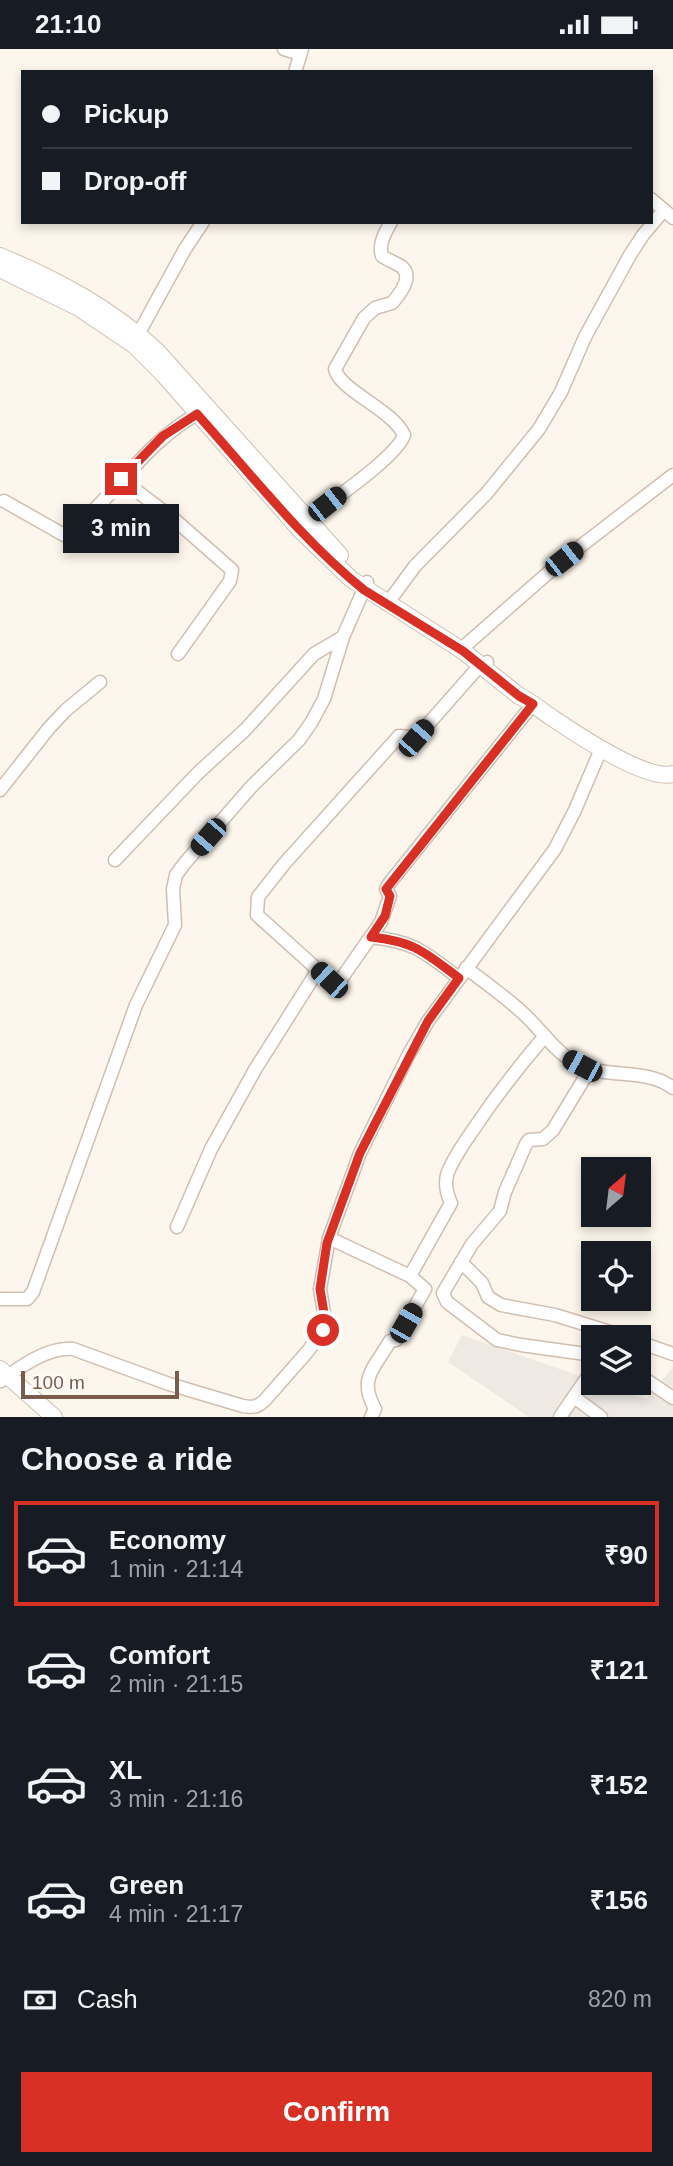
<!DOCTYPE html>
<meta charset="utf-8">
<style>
:root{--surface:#171b24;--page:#242831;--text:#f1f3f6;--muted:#9ea1a6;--line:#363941;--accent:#d93025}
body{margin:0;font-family:Helvetica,sans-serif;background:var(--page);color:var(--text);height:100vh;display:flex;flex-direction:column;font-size:26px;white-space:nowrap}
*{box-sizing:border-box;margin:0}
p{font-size:23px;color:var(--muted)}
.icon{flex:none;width:38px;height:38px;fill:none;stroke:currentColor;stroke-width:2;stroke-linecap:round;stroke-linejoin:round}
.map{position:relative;height:1368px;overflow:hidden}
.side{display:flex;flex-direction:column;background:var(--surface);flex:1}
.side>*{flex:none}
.hud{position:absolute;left:21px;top:21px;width:632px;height:154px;border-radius:0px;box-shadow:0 4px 10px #0003;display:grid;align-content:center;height:154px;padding:0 21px;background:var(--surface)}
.needle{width:46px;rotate:28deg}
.buttons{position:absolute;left:581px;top:1108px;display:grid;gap:14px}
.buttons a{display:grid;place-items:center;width:70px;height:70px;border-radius:0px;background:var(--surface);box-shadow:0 4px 10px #0003;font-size:35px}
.scale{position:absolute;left:21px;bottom:18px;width:158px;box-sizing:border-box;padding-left:7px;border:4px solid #7a5c4d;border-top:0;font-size:19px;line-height:24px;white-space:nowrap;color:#7a5c4d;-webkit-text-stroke:5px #fffaf3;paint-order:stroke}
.end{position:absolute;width:32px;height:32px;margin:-16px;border:9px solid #d93025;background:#fff;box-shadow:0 0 0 4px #fff}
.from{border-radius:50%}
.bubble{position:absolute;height:49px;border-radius:0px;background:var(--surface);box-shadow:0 4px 10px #0003;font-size:23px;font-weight:800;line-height:49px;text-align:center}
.car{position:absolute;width:21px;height:42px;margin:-21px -10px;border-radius:9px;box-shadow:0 0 5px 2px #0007;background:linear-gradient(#222 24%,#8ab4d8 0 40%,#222 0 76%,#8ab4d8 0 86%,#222 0)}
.hud b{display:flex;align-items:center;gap:24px;height:66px;font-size:26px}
.hud b+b{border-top:2px solid var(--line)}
.hud i{width:18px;height:18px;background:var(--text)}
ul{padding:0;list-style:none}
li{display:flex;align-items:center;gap:21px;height:105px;margin:0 14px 10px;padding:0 7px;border:4px solid transparent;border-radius:0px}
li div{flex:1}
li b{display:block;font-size:26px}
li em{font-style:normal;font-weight:800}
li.current{border-color:var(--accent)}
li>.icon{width:63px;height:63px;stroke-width:1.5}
h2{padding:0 21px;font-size:32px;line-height:84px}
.pay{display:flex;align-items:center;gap:18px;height:77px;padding:0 21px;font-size:26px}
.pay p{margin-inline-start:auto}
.primary-button{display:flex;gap:14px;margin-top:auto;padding:14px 21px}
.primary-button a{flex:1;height:80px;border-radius:0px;background:var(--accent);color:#fff;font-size:28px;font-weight:800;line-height:80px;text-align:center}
.status{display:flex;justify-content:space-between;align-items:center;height:49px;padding:0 35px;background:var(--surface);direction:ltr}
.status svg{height:19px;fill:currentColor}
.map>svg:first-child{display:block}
.industrial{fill:#efe9e4}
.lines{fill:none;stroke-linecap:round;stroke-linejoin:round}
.minor-casing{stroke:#d1beb0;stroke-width:15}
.tertiary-casing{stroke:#d1beb0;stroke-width:18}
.minor{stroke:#fff;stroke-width:12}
.tertiary{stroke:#fff;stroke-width:16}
.route{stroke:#d93025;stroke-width:9}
</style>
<div class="status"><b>21:10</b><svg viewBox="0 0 49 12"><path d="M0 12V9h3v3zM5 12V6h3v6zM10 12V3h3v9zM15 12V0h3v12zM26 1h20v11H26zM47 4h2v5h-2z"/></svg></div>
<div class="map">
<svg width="673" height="1368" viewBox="0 0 673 1368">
<rect width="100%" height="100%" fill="#fdf6ec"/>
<polygon class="industrial" points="462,1286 646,1350 673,1318 673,1368 529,1368 448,1313"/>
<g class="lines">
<defs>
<g id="minor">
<polyline points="284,0 300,5"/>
<polyline points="295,23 302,0"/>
<polyline points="651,150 664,161"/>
<polyline points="135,291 185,200 203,173"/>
<polyline points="121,430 175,471 232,521 230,532 178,605"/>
<path d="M4,452l60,34 5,-2c51,-41 73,-90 135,-123"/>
<path d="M307,471c21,-17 90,-63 97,-85 -12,-26 -64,-44 -69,-66l29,-51 11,-10 17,-5c8,-9 21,-26 10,-36 -6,-4 -14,-7 -20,-11 -4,-12 3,-23 9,-34"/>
<polyline points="387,555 415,517 486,445 539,380 561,343 585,288 630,206 643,186 664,161 673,169"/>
<polyline points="467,595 564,510 673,426"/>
<polyline points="0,741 49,679 66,661 100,633"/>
<polyline points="115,811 198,724 245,681 314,605 343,588"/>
<path d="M371,888c45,5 53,15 88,41"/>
<path d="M466,919c20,15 41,30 59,47 19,18 31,39 55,50 29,14 68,3 93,23"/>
<polyline points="318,921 334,935 339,933 381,873 390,847 386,840 388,836 533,655"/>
<polyline points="590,1020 553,1081 543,1090 529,1091 526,1095 505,1143 500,1162 472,1195 443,1244 447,1253 497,1291 521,1296 593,1306"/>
<polyline points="177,1178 211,1100 256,1019 318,921 257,866 258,848 284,815 399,687 416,689 475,622 487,613"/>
<polyline points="329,1189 410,1227"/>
<polyline points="461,1213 482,1234 488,1248 501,1256 555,1266 626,1288"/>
<polyline points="0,1250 27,1250 33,1243 136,956 175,876 173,840 176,826 184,815 252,737 299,691 311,674 324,650 343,588 367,533"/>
<polyline points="639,1293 673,1305"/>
<polyline points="639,1326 673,1349"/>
<path d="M1,1332c20,-15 47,-34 72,-32l96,35 74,22c10,2 15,1 22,-6l43,-49 15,-21 2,-11 -5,-30 9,-51 31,-85 48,-97 20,-35 127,-172 20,-39 26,-61"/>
<polyline points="574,1348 601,1368"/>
<path d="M371,1368l4,-8c-17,-31 -1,-40 15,-68l6,-1 29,-51 -15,-13 41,-73c-4,-9 -7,-21 -3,-31 6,-15 16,-29 25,-42 22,-33 46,-64 72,-94"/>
<polyline points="560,1368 593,1320"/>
</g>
<g id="tertiary">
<path d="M0,207c58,24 110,52 157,95l183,204"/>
<path d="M0,220l79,39 55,37 30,30 137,156 50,48 112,72 56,45c12,5 21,14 32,21 24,16 94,64 122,57"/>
<polyline points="0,1320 54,1368"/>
</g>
</defs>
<use href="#minor" class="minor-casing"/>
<use href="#tertiary" class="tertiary-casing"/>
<use href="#minor" class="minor"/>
<use href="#tertiary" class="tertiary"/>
</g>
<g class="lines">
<path class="route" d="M121,430l42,-43 34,-22c53,59 105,126 167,176l99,61 56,45 14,8 -147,185 4,7 -5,20 -14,21c45,5 53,15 88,41l-31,43 -68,132 -33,90 -7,46 5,30 -2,11"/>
</g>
</svg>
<div class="buttons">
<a><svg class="needle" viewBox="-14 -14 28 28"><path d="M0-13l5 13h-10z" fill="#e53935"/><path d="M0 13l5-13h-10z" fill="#9ea1a6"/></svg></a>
<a><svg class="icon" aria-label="locate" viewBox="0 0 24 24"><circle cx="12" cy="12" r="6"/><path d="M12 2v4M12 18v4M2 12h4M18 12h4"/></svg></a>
<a><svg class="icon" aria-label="layers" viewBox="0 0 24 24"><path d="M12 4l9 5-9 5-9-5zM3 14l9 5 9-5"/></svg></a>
</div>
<div class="scale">100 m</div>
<i class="end from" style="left:323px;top:1281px"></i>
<i class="end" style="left:121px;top:430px"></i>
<div class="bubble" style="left:63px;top:455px;width:116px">3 min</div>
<i class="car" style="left:327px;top:455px;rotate:52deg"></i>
<i class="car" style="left:564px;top:510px;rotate:52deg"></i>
<i class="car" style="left:416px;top:689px;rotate:41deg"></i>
<i class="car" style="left:208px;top:788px;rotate:221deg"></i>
<i class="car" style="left:329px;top:931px;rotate:313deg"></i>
<i class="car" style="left:582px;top:1017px;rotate:298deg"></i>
<i class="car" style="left:406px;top:1274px;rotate:30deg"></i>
<div class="hud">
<b><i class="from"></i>Pickup</b>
<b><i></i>Drop-off</b>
</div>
</div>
<section class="side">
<h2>Choose a ride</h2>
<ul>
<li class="current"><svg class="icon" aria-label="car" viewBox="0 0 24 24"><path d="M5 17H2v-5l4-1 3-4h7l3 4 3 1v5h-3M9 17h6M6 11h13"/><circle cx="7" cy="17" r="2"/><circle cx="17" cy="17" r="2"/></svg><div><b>Economy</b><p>1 min · 21:14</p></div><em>₹90</em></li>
<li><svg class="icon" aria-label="car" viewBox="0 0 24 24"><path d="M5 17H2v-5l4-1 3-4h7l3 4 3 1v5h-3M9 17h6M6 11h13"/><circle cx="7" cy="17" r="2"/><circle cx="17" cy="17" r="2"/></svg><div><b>Comfort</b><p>2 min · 21:15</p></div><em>₹121</em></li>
<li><svg class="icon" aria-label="car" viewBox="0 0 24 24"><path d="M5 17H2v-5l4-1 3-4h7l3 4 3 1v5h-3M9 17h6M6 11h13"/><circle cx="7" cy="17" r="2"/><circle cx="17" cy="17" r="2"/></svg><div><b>XL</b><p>3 min · 21:16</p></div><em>₹152</em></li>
<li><svg class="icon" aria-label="car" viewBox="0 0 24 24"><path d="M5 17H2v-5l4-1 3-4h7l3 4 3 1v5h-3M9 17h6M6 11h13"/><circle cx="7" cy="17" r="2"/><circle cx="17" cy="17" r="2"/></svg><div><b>Green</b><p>4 min · 21:17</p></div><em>₹156</em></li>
</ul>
<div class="pay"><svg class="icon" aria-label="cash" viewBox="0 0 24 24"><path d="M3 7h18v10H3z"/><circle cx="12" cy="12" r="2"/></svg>Cash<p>820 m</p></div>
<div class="primary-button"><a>Confirm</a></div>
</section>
